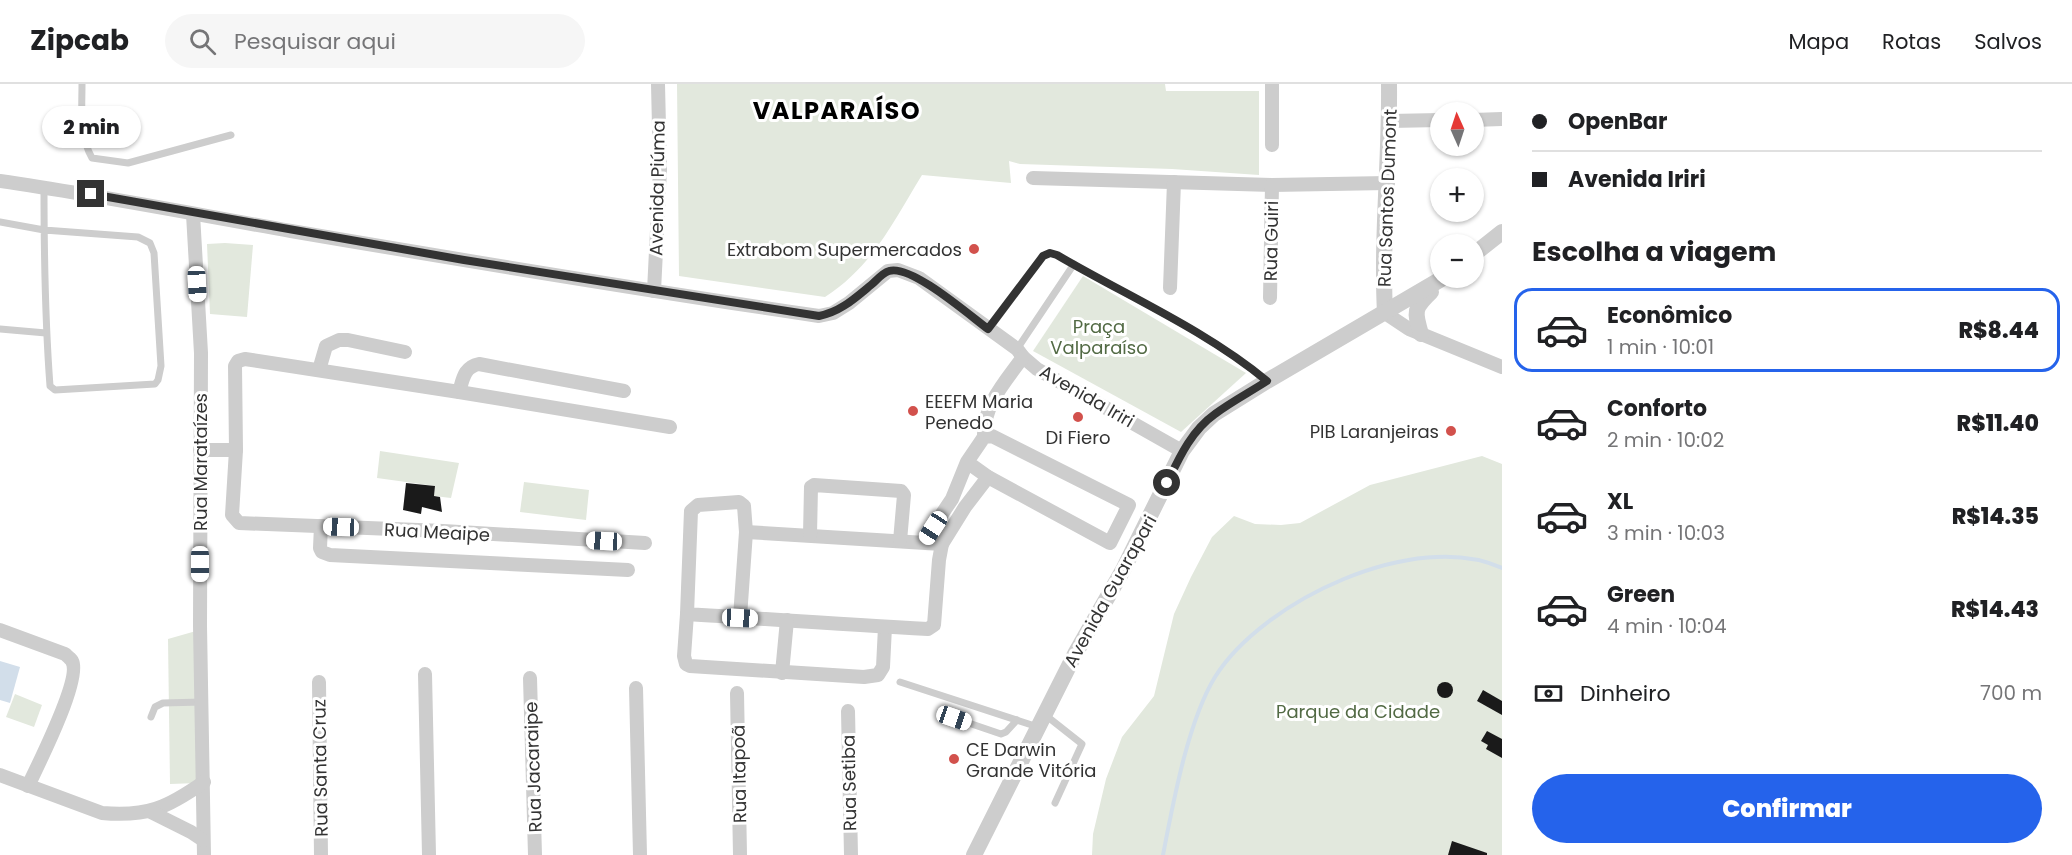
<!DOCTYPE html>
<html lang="pt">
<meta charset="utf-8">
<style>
:root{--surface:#fff;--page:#f6f6f6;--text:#202124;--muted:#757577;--line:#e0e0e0;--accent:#2563eb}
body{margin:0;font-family:Poppins,sans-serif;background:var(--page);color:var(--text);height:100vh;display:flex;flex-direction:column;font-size:22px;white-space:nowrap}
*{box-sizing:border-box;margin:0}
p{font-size:20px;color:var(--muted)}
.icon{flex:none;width:33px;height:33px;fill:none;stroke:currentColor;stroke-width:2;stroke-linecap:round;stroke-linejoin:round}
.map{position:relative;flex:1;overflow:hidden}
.sheet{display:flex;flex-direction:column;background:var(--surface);width:570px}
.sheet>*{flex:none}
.top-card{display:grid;align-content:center;height:132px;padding:0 30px;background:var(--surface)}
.needle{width:39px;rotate:357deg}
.tools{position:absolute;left:1430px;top:18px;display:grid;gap:12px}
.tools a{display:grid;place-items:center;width:54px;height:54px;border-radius:50%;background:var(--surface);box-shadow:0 2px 4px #0004;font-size:30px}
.end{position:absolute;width:27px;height:27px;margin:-14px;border:8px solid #333;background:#fff;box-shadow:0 0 0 3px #fff}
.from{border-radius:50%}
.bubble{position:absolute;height:42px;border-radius:21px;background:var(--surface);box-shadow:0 2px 4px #0004;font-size:20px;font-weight:800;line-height:42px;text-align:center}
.car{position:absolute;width:18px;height:36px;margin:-18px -9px;border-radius:8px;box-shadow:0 0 4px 2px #0007;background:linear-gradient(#fff 24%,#345 0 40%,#fff 0 76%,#345 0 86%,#fff 0)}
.top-card b{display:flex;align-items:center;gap:21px;height:57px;font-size:22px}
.top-card b+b{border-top:2px solid var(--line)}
.top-card i{width:15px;height:15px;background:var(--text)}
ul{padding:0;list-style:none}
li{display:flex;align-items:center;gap:18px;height:84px;margin:0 12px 9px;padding:0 18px;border:3px solid transparent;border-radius:18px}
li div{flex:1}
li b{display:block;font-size:22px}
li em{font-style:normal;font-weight:800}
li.active{border-color:var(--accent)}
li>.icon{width:54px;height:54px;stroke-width:1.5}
h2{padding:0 30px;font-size:27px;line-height:72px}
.pay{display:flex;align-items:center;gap:15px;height:66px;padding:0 30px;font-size:22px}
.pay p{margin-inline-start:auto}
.cta{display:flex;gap:12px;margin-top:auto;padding:12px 30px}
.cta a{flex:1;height:69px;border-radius:36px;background:var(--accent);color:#fff;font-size:24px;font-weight:800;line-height:69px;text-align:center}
header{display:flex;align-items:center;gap:36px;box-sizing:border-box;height:84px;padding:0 30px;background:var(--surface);border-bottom:2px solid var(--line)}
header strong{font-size:28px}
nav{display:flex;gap:33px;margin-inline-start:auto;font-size:21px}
.search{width:420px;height:54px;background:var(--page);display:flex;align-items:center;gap:15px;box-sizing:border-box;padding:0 21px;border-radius:33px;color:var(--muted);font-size:22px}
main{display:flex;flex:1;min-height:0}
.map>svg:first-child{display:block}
.green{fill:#e2e8dd}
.water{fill:#d2deea}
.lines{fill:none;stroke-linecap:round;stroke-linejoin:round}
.stream{stroke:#d2deea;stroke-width:4}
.building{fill:#1a1a1a}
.service{stroke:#cdcdcd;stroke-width:7}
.minor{stroke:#cdcdcd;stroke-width:14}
.tertiary{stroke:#cdcdcd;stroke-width:16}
.route{stroke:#333;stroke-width:8}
.poi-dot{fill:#d2514c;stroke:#fff;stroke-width:2}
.labels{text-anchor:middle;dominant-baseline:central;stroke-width:6;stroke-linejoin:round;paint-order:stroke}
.street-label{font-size:18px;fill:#333;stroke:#fff}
.poi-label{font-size:18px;fill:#333;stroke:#fff;text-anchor:end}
.park-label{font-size:18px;fill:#526a44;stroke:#fff}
.district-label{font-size:24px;font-weight:bold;letter-spacing:1.5px;fill:#000;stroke:#fff}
</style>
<header>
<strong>Zipcab</strong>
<div class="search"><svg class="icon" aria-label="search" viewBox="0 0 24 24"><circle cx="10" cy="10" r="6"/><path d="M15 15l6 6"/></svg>Pesquisar aqui</div>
<nav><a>Mapa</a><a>Rotas</a><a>Salvos</a></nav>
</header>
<main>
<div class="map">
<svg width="1502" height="771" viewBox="0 0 1502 771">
<rect width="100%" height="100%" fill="#fff"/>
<g class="green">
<path d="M677,0h488l1,7h93v84l-87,-6 -152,-5 -11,-3 2,22 -89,-8c-29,47 -49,91 -97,122l-146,-21z"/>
<polygon points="225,159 253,161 247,233 210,230 207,160"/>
<polygon points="1083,192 1246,289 1181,348 1033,267"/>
<polygon points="380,367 459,379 451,414 434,412 435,402 377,394"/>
<polygon points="1482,372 1502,380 1502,771 1092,771 1093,750 1106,695 1122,653 1154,612 1174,530 1191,493 1212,453 1234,432 1255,440 1281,441 1300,439 1370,401"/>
<polygon points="524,398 589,406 586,436 520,428"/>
<polygon points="196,547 198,699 170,700 168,555"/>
<polygon points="15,610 42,621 34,643 6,633"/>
</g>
<polygon class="water" points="0,577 20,583 10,619 0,616"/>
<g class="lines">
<path class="stream" d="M1163,771c10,-52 25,-134 52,-178 47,-76 201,-149 287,-109"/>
</g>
<g class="building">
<polygon points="406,399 435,402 434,412 440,413 442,428 422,423 421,430 403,426"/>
<circle cx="1445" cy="606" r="8"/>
<polygon points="1483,606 1502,617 1502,631 1477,617"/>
<polygon points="1487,647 1502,655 1502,674 1486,665 1488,661 1481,657"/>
<polygon points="1452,757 1487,769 1487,771 1448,771"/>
</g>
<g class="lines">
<g class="service">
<path d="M82,0c0,26 -3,51 10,74l36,5 103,-28"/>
<path d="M0,138l44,8 94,7 12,6 4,10 7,113 -3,14 -3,4 -100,6 -5,-4c-5,-66 -6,-132 -6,-199"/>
<polyline points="0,245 46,249"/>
<path d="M989,245l54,-73 7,-3 7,2c70,41 147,74 210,126"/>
<polyline points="1017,265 1074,180"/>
<polyline points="900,598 1038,643"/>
<polyline points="1044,630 1082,660 1055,719"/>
<polyline points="151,633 155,623 163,619 202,618"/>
<polyline points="954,634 1001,650 1006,648 1017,636"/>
</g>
<g class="minor">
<polyline points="1473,36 1502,35"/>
<polyline points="1390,37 1440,36"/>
<polyline points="1272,61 1272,0"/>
<polyline points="1033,94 1272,101 1388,99"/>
<path d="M0,97c97,14 194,33 291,50 176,30 352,59 528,85l14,-3 16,-10 39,-32 10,-1 21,8 98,71 6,8 14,12 145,82"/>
<polyline points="193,130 201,269 200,542 204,771"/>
<polyline points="1170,204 1174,98"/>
<polyline points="654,207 660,86 658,0"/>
<polyline points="1270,214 1272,101"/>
<polyline points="1385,229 1409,245 1502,283"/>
<polyline points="319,286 326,262 339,256 348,256 405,268"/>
<path d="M459,308c4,-13 5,-25 20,-28l145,27"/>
<path d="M984,353c-1,-32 21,-55 39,-80"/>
<polyline points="200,366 236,366"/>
<polyline points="321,442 320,464 322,468 330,471 628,486"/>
<polyline points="746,448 942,460 965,423 988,393"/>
<polyline points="810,451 811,403 814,401 901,407 904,411 900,457"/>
<polyline points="923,458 952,415 967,378 984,353 992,352 1129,421 1110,459 988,393 967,378"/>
<polyline points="645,459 443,447 239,439 232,431 236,366 235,282 238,277 245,275 459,308 670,343"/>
<polyline points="687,530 684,572 686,580 690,582 864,593 878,591 883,583 885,543"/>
<path d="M740,533l6,-85 -2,-26 -5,-4 -41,3 -7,6 -4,103c80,5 161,11 241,15l6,-4 5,-65 3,-16"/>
<path d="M0,546l65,24c1,1 7,6 7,7 10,17 -35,106 -44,125"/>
<polyline points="782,589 787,536"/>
<polyline points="425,590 429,771"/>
<polyline points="530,594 535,771"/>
<polyline points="319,598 321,771"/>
<polyline points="636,604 640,771"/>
<polyline points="737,609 740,771"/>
<polyline points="848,627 851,771"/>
<path d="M0,691l102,38c45,4 65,-5 102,-31"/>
<polyline points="151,728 191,748 203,756"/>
</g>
<g class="tertiary">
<polyline points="1473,171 1502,148"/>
<path d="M1385,229c-4,-77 5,-153 4,-229"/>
<path d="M1421,250c-7,-23 -7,-26 10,-42"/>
<polyline points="974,771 1075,570 1123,486 1182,367 1199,344 1214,330 1267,297 1443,194"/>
</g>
</g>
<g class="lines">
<path class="route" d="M91,110l373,66 355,56c21,-4 35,-17 52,-31 5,-4 11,-12 18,-14 22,-7 80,44 99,58l55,-73 7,-3 7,2c70,41 147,74 210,126 -17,11 -36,21 -52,33 -24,17 -36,44 -48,69"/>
</g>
<g class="poi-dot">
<circle cx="974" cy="165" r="6"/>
<circle cx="913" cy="327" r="6"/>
<circle cx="1078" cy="333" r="6"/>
<circle cx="1451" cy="347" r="6"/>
<circle cx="954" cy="675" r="6"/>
</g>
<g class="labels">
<g class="street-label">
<text transform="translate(657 104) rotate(-89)">Avenida Piúma</text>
<text transform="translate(1387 114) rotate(-88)">Rua Santos Dumont</text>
<text transform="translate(1271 157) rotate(-89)">Rua Guiri</text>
<text transform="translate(1087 312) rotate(30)">Avenida Iriri</text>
<text transform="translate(200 378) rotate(-90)">Rua Marataízes</text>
<text transform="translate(437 448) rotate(3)">Rua Meaipe</text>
<text transform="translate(1110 507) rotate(-61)">Avenida Guarapari</text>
<text transform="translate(533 683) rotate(-92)">Rua Jacaraipe</text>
<text transform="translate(320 684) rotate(-91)">Rua Santa Cruz</text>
<text transform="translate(739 690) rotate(-91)">Rua Itapoã</text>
<text transform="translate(849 699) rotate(-91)">Rua Setiba</text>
</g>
<g class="poi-label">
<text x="962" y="165">Extrabom Supermercados</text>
<text x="925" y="317" text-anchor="start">EEEFM Maria<tspan x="925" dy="21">Penedo</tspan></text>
<text x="1439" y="347">PIB Laranjeiras</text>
<text x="1078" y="353" text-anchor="middle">Di Fiero</text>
<text x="966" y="665" text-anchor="start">CE Darwin<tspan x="966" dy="21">Grande Vitória</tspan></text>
</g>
<g class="park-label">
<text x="1099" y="242">Praça<tspan x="1099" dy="21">Valparaíso</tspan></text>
<text x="1358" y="627">Parque da Cidade</text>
</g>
<g class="district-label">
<text x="837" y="26">VALPARAÍSO</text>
</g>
</g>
</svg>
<div class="tools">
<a><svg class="needle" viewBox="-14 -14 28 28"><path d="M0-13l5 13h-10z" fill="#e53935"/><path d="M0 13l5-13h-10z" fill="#757577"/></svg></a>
<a>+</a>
<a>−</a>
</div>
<i class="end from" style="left:1167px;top:399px"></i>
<i class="end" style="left:91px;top:110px"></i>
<div class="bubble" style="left:42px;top:22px;width:99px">2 min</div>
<i class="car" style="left:197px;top:200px;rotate:177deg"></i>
<i class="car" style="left:341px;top:443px;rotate:272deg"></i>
<i class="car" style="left:933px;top:444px;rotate:213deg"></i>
<i class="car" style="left:604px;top:457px;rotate:273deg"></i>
<i class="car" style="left:200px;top:480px;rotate:180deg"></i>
<i class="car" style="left:740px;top:534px;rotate:93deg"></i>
<i class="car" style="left:954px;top:634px;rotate:109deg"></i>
</div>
<section class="sheet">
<div class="top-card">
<b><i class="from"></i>OpenBar</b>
<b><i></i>Avenida Iriri</b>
</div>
<h2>Escolha a viagem</h2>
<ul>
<li class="active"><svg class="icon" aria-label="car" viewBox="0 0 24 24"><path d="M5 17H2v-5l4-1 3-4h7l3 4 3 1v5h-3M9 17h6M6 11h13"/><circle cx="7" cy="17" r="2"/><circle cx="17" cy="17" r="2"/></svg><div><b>Econômico</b><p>1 min · 10:01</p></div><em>R$8.44</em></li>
<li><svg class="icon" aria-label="car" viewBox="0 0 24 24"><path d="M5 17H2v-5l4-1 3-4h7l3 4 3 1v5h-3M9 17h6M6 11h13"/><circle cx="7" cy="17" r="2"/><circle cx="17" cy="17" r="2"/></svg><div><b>Conforto</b><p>2 min · 10:02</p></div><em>R$11.40</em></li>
<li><svg class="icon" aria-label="car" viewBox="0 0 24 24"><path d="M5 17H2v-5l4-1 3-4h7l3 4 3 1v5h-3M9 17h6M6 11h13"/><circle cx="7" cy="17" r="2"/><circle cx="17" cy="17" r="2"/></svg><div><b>XL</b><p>3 min · 10:03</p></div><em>R$14.35</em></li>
<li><svg class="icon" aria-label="car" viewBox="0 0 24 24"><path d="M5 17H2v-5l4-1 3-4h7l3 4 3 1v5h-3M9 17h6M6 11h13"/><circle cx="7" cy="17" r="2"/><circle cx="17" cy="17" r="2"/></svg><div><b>Green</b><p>4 min · 10:04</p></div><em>R$14.43</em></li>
</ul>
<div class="pay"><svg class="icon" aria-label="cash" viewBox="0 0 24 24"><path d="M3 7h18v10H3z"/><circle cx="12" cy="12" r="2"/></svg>Dinheiro<p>700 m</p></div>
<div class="cta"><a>Confirmar</a></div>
</section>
</main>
